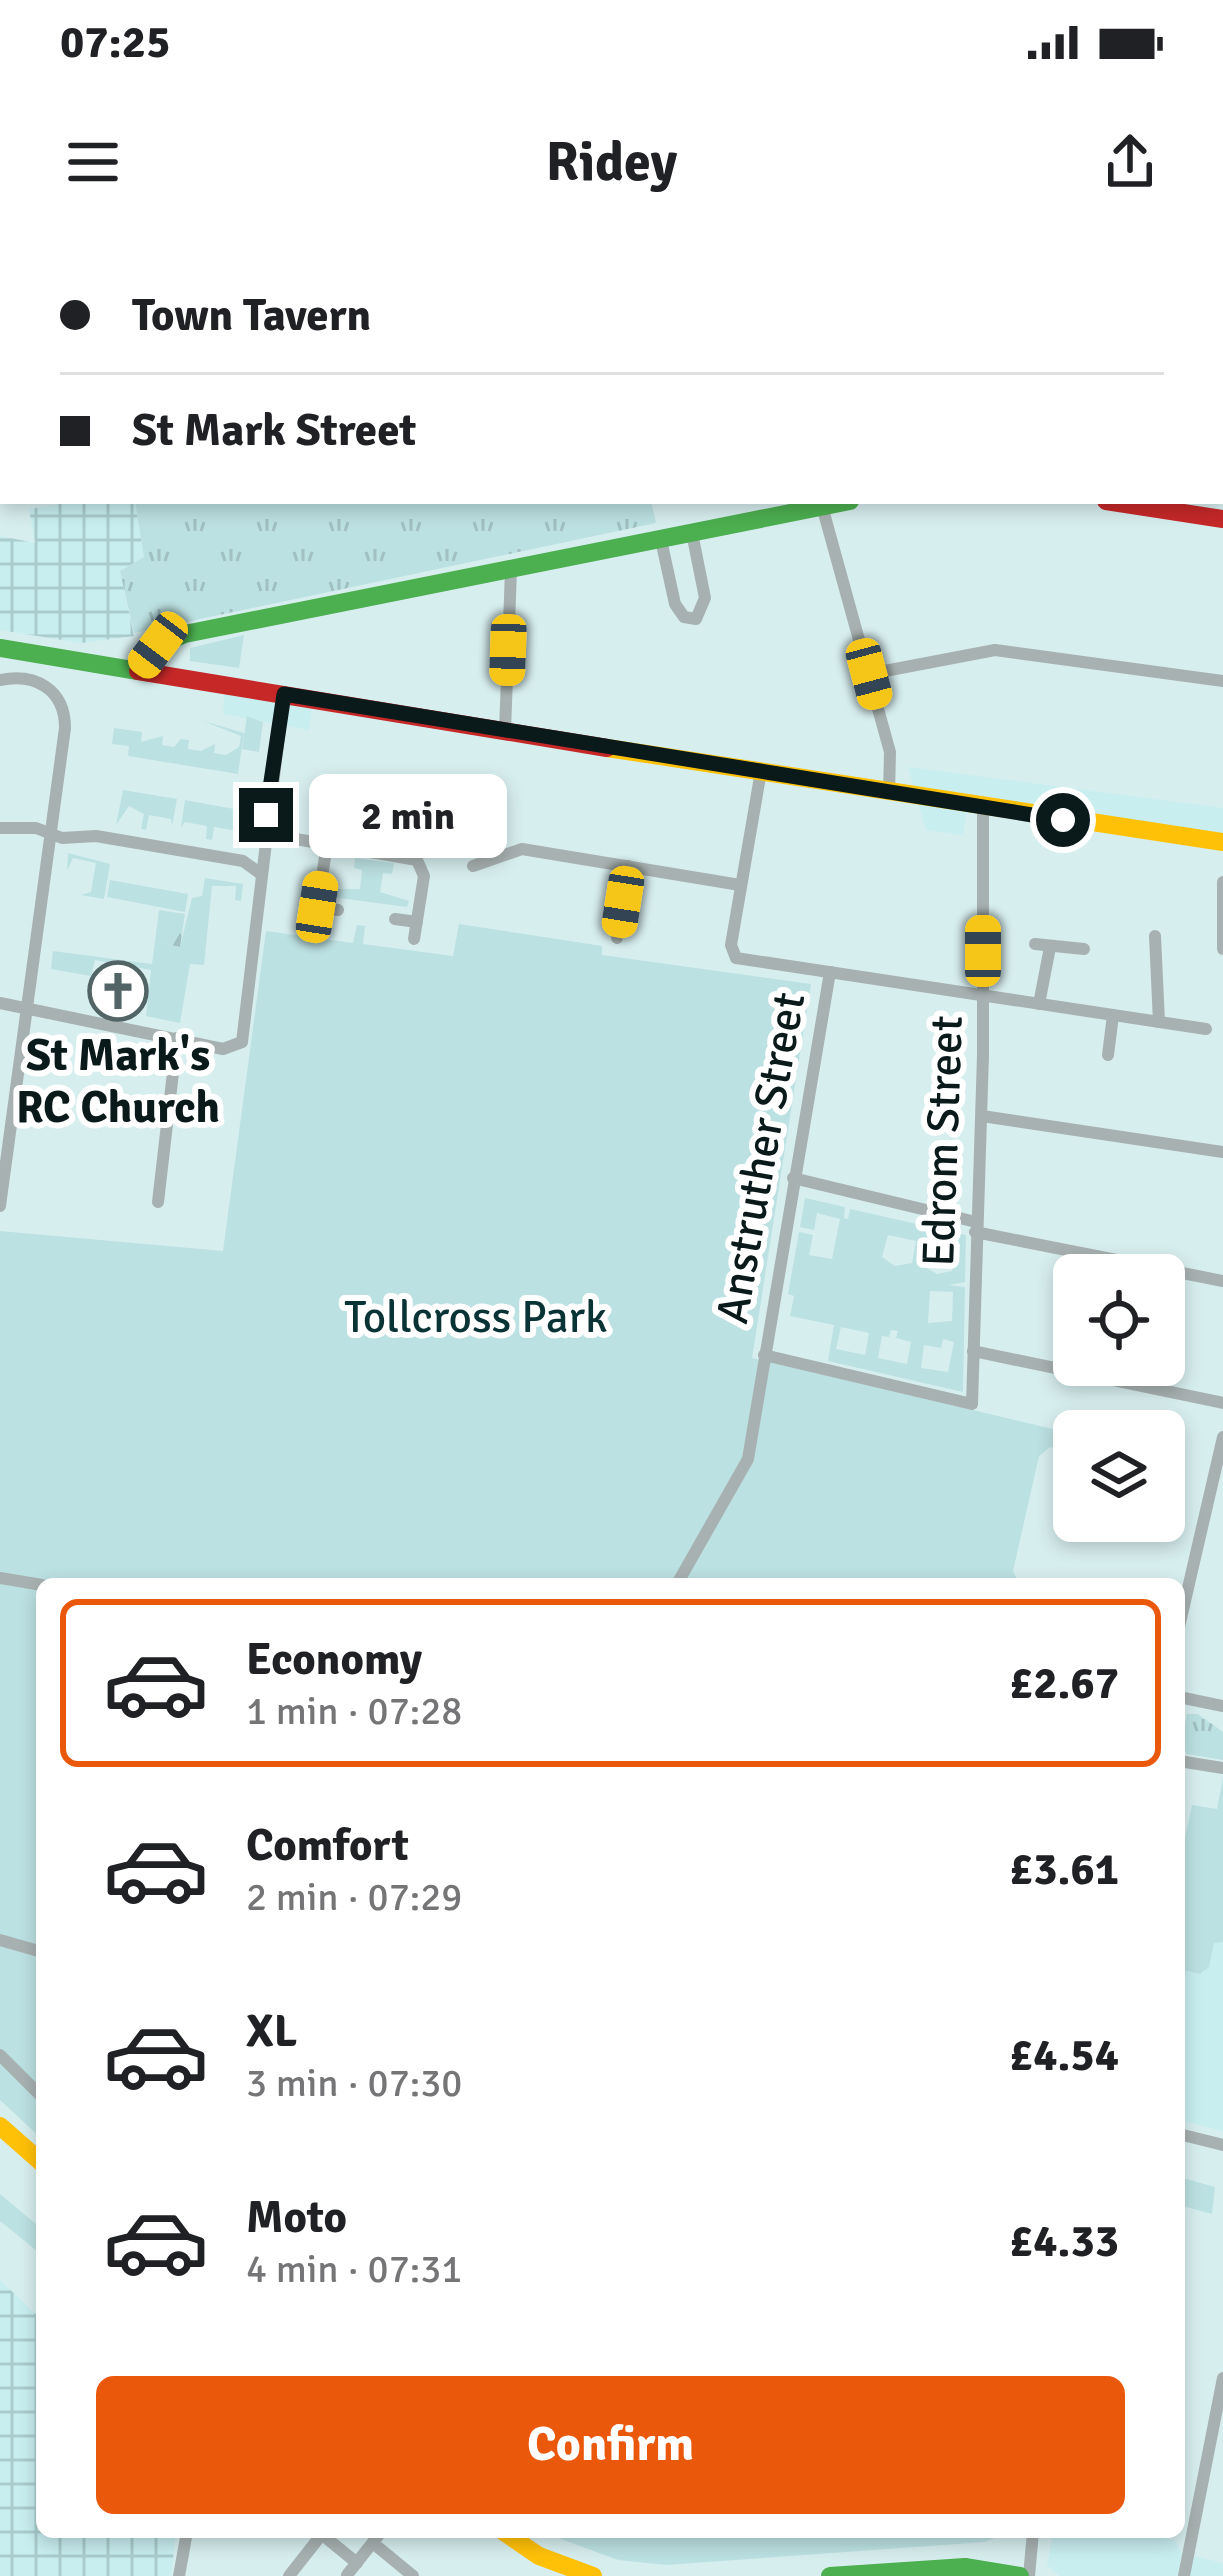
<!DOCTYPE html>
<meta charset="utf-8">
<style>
:root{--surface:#fff;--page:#f6f6f6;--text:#202124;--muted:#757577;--line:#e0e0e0;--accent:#ea580c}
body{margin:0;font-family:Signika,sans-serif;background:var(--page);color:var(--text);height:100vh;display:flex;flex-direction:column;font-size:45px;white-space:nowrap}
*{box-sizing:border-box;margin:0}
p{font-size:39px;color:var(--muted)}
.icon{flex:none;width:66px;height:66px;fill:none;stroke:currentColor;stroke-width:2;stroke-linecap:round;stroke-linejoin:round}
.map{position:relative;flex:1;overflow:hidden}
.sheet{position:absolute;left:36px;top:1338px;width:1149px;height:960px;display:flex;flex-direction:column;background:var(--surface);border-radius:18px;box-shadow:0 6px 18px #0003}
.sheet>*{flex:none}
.hud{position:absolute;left:0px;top:0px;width:1224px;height:264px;box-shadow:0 6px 18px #0003;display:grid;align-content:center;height:264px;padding:0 60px;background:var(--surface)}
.fabs{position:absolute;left:1053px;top:1014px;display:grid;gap:24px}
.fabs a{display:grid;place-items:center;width:132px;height:132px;border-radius:18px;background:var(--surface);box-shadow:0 6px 18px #0003;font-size:60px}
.end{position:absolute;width:54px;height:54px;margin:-27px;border:15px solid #0a191a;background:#fff;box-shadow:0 0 0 6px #fff}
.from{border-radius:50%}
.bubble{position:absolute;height:84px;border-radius:18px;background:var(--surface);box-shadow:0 6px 18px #0003;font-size:39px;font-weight:800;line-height:84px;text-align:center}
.car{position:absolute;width:36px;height:72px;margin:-36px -18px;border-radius:15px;box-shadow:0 0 9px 3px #0007;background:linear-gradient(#f5c518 24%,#345 0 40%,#f5c518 0 76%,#345 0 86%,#f5c518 0)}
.hud b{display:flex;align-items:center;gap:42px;height:114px;font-size:45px}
.hud b+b{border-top:3px solid var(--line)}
.hud i{width:30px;height:30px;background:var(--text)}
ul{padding:21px 0 0;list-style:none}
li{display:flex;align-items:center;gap:36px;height:168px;margin:0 24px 18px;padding:0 36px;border:6px solid transparent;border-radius:18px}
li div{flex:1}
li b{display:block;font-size:45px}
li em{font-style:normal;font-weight:800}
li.selected{border-color:var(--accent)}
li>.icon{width:108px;height:108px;stroke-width:1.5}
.primary-button{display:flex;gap:24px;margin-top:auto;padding:24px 60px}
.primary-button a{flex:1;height:138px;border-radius:18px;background:var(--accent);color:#fff;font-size:48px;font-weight:800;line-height:138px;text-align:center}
.status{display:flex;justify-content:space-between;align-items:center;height:84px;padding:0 60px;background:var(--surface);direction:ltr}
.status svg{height:33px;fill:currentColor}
header{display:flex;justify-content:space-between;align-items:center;height:156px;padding:0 60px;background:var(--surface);font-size:54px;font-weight:800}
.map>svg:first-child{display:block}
.built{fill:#c8eef0}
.industrial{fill:url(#industrial-grid)}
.grass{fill:url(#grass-tufts)}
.forest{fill:url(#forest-firs)}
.green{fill:#bce1e2;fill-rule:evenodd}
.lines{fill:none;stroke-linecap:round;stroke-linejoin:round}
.street{stroke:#a8b1b1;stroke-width:12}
.fast{stroke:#4caf50;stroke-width:18}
.slow{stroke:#ffc107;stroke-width:18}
.jam{stroke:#c62828;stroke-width:18}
.rail-casing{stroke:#a0acac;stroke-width:9}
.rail{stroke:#fff;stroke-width:4.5;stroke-dasharray:14;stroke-linecap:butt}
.route{stroke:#0a191a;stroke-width:15}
.labels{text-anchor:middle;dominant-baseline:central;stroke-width:12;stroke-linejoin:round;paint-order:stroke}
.poi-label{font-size:45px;font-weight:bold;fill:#0a191a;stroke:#fff}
.street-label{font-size:45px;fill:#0a191a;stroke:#fff}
.park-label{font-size:45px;fill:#093335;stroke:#fff}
</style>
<div class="status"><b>07:25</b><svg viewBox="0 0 49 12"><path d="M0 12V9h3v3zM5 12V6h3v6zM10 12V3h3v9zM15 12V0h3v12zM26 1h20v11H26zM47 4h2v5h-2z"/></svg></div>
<header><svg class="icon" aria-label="menu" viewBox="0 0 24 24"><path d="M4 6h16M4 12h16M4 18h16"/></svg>Ridey<svg class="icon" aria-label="share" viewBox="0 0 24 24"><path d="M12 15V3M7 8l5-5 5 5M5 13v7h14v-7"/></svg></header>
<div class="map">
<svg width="1223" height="2336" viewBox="0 0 1223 2336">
<defs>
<pattern id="industrial-grid" width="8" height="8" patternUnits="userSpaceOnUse" patternTransform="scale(3)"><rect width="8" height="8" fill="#c8eef0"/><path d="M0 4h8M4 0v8" fill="none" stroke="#aacccd"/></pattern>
<pattern id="grass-tufts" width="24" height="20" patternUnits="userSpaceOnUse" patternTransform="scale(3)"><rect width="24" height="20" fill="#bce1e2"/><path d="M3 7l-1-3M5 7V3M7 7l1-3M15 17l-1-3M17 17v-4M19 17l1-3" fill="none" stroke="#a0c0c1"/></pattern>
<pattern id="forest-firs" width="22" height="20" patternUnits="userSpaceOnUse" patternTransform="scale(3)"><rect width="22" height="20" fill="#bce1e2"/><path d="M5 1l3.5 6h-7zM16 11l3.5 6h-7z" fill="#a0c0c1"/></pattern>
</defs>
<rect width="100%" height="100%" fill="#d7eeef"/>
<g class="built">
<polygon points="849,0 1223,0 1223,55 1221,3"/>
<polygon points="225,448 313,461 309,490 223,474"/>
<polygon points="908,527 1223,568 1223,598 968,565 963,595 926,590"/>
<polygon points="1179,1664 1223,1674 1223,1891 1179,1880"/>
<polygon points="1053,2292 1147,2292 1176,2301 1181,2313 1223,2323 1223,2336 1060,2336 1047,2325"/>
</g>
<g class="industrial">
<polygon points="78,261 135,261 144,317 120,331 134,396 81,403 0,390 0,296 35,303 29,269"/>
<polygon points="0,2040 42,2080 42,2292 176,2292 171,2336 0,2336"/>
</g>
<g class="grass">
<polygon points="135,261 651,261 656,283 134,393 120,331 144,317"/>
<polygon points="247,476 263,482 259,512 242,509"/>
<polygon points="1187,1474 1198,1474 1223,1492 1223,1520 1187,1514 1181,1504"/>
</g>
<polygon class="forest" points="159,670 185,674 180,707 155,702"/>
<g class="green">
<polygon points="244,395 239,428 190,421 190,408"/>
<polygon points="203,481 244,493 238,534 128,516 129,506 112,504 114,488 142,492 141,502 163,496 162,505 174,507 181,499 189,500 188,509 201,511 215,504 214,513 226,515 239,507 241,496"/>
<polygon points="123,550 177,559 172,586 171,579 149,575 146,590 141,589 144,574 129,566 116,585"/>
<polygon points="185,560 251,572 249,593 214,587 212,600 206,599 207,586 185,582 181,587"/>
<polygon points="68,613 110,624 104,659 81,655 91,652 96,623 73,618 67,631"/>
<polygon points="355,618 394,623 392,634 383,633 380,652 409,661 407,667 331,657 329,649 360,649 362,630 354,628"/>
<polygon points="205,638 243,644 241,661 235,660 236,646 212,646 204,725 190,724 180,783 146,776 151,730 95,720 91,736 51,729 53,711 152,724 155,702 180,707 192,658 202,656"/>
<polygon points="110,640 188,654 185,672 107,657"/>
<path d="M459,684l143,22v9l209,29 -59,374 322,76v19l-24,-6 -11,9 -26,115 6,13h-977v555l-42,-39v-869l223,20 43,-320 87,12 4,-18 8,1 -2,18 90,12zM751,919l22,3 -4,28 -22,-3 -6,-7 3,-17z"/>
<path d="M805,958l40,9 -1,11 4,1 2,-10 116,26 -1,47 -16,3 16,2 -2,105 -135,-31 6,-36 -44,-9 4,-20 -6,-2 11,-62 14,3 -4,20 23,4 8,-40 -23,-6 -3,17 -14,-3zM888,995l28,6 -4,22 -17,3 -13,-9zM928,1003l28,6 -4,22 -15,3 -14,-8zM930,1051l23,1 -1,29 -24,2zM841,1087l28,6 -4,22 -29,-6zM891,1090l7,1 -2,7 15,4 -4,22 -29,-6 4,-22 7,1zM943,1099l11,3 -6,30 -27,-4 3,-23 17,3z"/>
<polygon points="1223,1537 1223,1702 1214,1703 1209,1727 1200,1734 1179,1729 1179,1626 1192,1565 1217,1569"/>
<polygon points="1179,1937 1215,1947 1212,1974 1179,1965"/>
<polygon points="0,1954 42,1989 42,2015 0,1981"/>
<polygon points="542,2292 1008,2292 985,2302 666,2325 618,2320"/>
</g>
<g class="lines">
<g class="street">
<polyline points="0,217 3,233"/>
<polyline points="822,266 890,512 889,554"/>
<polyline points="661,300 675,364 684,377 696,379 705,358 692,293"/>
<polyline points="869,434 995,410 1223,441"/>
<path d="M0,440c35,-7 65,9 65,48l-65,478"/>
<polyline points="505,491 511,330"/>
<polyline points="761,531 731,705 736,718 1206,789"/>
<polyline points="268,586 284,597 417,620 424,636 414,699"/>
<polyline points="0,588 36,588 62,598 96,596 243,621 261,634"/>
<polyline points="473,626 522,609 740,645"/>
<polyline points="1223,642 1223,709"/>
<polyline points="317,667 338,670"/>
<polyline points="395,679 417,682"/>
<polyline points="315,683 327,604"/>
<polyline points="1155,696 1159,782"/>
<polyline points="617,698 628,626"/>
<polyline points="1035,704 1084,709"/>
<polyline points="0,763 223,809 242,802 284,454"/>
<polyline points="1039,764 1050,707"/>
<polyline points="1108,815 1113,775"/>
<polyline points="982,876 1223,912"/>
<polyline points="793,938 976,982"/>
<polyline points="158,962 177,798"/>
<polyline points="975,992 1223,1041"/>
<polyline points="973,1111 1223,1163"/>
<polyline points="764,1115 972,1164 983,815 983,569"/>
<polyline points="0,1338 42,1345"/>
<polyline points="677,1344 748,1219 830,732"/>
<polyline points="1179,1387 1223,1197"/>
<polyline points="1179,1457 1223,1466"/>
<polyline points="1179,1521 1223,1528"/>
<polyline points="0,1700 42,1712"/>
<polyline points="0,1815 42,1857"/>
<polyline points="1179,1894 1223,1905"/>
<polyline points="319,2292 357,2323"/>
<polyline points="373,2303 413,2336"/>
<polyline points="347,2335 381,2292"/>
<polyline points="179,2336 187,2292"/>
<polyline points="289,2336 322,2294"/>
<polyline points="1029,2336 1033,2292"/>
<polyline points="1184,2336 1223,2138"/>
</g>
<g class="fast">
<polyline points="0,408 138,431 158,405 185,394 850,261"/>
<polyline points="830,2336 965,2327 1020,2336"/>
</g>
<g class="slow">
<polyline points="607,508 1223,602"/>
<polyline points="0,1886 42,1923"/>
<polyline points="504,2292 539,2316 593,2336"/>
</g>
<g class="jam">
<polyline points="783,0 783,3"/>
<polyline points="1106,261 1223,279"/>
<polyline points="138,431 607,508"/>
</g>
<defs>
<g id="rail">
<polyline points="1154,0 1169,3"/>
<polyline points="1188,0 1200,3"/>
<polyline points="1221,14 1223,15"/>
</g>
</defs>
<use href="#rail" class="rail-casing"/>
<use href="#rail" class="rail"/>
</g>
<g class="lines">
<polyline class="route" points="266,575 284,454 1063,580"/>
</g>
<defs>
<symbol id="church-ring" viewBox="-11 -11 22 22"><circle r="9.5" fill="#fff" stroke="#526465" stroke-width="1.5"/><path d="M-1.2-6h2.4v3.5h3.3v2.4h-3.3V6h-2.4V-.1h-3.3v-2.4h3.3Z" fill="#526465"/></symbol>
</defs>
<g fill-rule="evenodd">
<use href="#church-ring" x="85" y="718" width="66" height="66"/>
</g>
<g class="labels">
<g class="poi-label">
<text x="118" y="815">St Mark's<tspan x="118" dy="52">RC Church</tspan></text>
</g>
<g class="street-label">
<text transform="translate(943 901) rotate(-88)">Edrom Street</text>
<text transform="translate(761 918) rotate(-80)">Anstruther Street</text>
</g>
<g class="park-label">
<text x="476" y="1077">Tollcross Park</text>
</g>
</g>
</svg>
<div class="fabs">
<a><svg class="icon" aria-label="locate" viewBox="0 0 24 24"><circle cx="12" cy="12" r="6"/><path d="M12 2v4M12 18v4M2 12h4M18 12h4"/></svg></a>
<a><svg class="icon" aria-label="layers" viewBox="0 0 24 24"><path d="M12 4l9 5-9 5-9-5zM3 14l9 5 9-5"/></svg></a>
</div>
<i class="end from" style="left:1063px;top:580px"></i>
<i class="end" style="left:266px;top:575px"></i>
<div class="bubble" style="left:309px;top:534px;width:198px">2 min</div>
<i class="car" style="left:158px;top:405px;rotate:217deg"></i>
<i class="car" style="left:508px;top:410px;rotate:182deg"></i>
<i class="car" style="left:869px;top:434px;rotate:165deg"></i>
<i class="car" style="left:623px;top:662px;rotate:189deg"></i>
<i class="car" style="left:317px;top:667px;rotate:9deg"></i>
<i class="car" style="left:983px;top:711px;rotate:0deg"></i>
<div class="hud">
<b><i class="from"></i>Town Tavern</b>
<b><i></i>St Mark Street</b>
</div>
<section class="sheet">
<ul>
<li class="selected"><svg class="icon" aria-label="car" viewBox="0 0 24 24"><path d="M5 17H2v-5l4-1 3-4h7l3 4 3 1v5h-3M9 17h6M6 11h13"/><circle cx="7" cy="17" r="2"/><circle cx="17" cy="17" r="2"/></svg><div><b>Economy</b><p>1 min · 07:28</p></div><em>£2.67</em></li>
<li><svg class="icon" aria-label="car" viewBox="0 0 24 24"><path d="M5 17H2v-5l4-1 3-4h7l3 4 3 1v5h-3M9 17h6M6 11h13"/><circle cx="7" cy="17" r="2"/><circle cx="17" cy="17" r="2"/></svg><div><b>Comfort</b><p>2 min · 07:29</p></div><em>£3.61</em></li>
<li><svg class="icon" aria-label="car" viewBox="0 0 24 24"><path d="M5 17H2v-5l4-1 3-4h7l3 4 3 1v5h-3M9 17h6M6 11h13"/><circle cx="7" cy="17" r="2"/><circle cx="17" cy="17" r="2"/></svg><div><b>XL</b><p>3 min · 07:30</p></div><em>£4.54</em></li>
<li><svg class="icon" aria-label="car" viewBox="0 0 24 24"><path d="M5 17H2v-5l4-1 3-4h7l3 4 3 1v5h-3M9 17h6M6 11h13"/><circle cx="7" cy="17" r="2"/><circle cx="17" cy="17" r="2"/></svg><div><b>Moto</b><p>4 min · 07:31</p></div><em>£4.33</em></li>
</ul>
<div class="primary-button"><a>Confirm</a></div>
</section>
</div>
